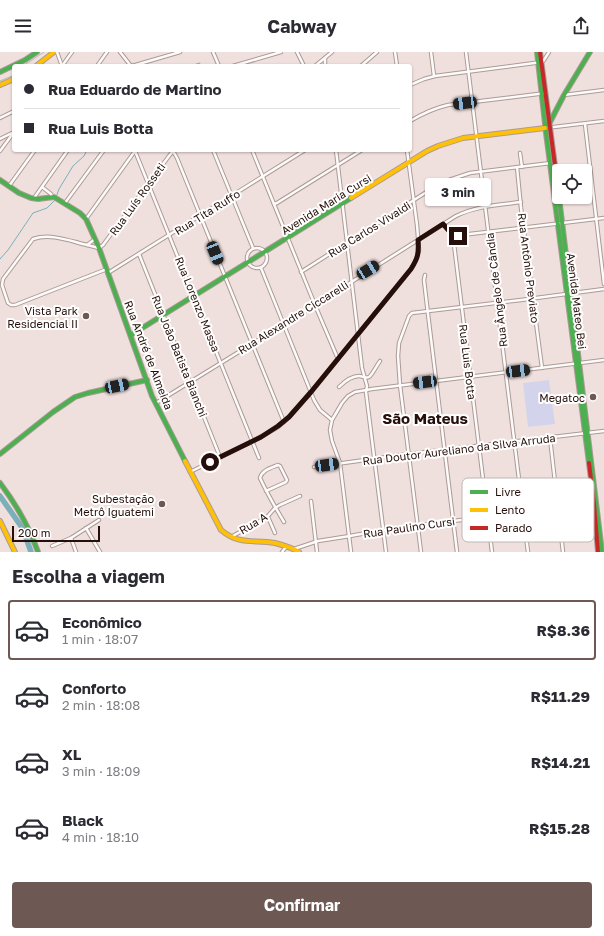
<!DOCTYPE html>
<html lang="pt">
<meta charset="utf-8">
<style>
:root{--surface:#fff;--page:#f2f2f3;--text:#2b2b33;--muted:#7c7c81;--line:#e1e1e2;--accent:#6d5854}
body{margin:0;font-family:"Golos Text",sans-serif;background:var(--page);color:var(--text);height:100vh;display:flex;flex-direction:column;font-size:15px;white-space:nowrap}
*{box-sizing:border-box;margin:0}
p{font-size:13px;color:var(--muted)}
.icon{flex:none;width:22px;height:22px;fill:none;stroke:currentColor;stroke-width:2;stroke-linecap:round;stroke-linejoin:round}
.map{position:relative;height:500px;overflow:hidden}
.panel{display:flex;flex-direction:column;background:var(--surface);flex:1}
.panel>*{flex:none}
.hud{position:absolute;left:12px;top:12px;width:400px;height:88px;border-radius:4px;box-shadow:0 1px 3px #0004;display:grid;align-content:center;height:88px;padding:0 12px;background:var(--surface)}
.controls{position:absolute;left:552px;top:112px;display:grid;gap:8px}
.controls a{display:grid;place-items:center;width:40px;height:40px;border-radius:4px;background:var(--surface);box-shadow:0 1px 3px #0004;font-size:20px}
.scale{position:absolute;left:12px;bottom:10px;width:88px;box-sizing:border-box;padding-left:4px;border:2px solid #260f0a;border-top:0;font-size:11px;line-height:14px;white-space:nowrap;color:#260f0a;-webkit-text-stroke:3px #fff;paint-order:stroke}
.end{position:absolute;width:18px;height:18px;margin:-9px;border:5px solid #260f0a;background:#fff;box-shadow:0 0 0 2px #fff}
.from{border-radius:50%}
.bubble{position:absolute;height:28px;border-radius:4px;background:var(--surface);box-shadow:0 1px 3px #0004;font-size:13px;font-weight:700;line-height:28px;text-align:center}
.car{position:absolute;width:12px;height:24px;margin:-12px -6px;border-radius:5px;box-shadow:0 0 3px 1px #0007;background:linear-gradient(#222 24%,#8ab4d8 0 40%,#222 0 76%,#8ab4d8 0 86%,#222 0)}
.hud b{display:flex;align-items:center;gap:14px;height:38px;font-size:15px}
.hud b+b{border-top:1px solid var(--line)}
.hud i{width:10px;height:10px;background:var(--text)}
ul{padding:0;list-style:none}
li{display:flex;align-items:center;gap:12px;height:60px;margin:0 8px 6px;padding:0 4px;border:2px solid transparent;border-radius:4px}
li div{flex:1}
li b{display:block;font-size:15px}
li em{font-style:normal;font-weight:700}
li.on{border-color:var(--accent)}
li>.icon{width:36px;height:36px;stroke-width:1.5}
h2{padding:0 12px;font-size:18px;line-height:48px}
.primary-button{display:flex;gap:8px;margin-top:auto;padding:8px 12px}
.primary-button a{flex:1;height:46px;border-radius:4px;background:var(--accent);color:#fff;font-size:16px;font-weight:700;line-height:46px;text-align:center}
header{display:flex;justify-content:space-between;align-items:center;height:52px;padding:0 12px;background:var(--surface);font-size:18px;font-weight:700}
.map>svg:first-child{display:block}
.green{fill:#d3d4eb}
.lines{fill:none;stroke-linecap:round;stroke-linejoin:round}
.stream{stroke:#7bb0bb;stroke-width:1}
.river{stroke:#7bb0bb;stroke-width:5.5}
.street-casing{stroke:#ac9a96;stroke-width:4.5}
.fast-casing{stroke:#ac9a96;stroke-width:6}
.slow-casing{stroke:#ac9a96;stroke-width:6}
.jam-casing{stroke:#ac9a96;stroke-width:6}
.street{stroke:#fdfafa;stroke-width:2.5}
.fast{stroke:#4caf50;stroke-width:4}
.slow{stroke:#ffc107;stroke-width:4}
.jam{stroke:#c62828;stroke-width:4}
.rail{stroke:#bab6b4;stroke-width:1}
.route{stroke:#260f0a;stroke-width:5}
.poi-dot{fill:#6d5854;stroke:#fff;stroke-width:1.5}
.labels{text-anchor:middle;dominant-baseline:central;stroke-width:4;stroke-linejoin:round;paint-order:stroke}
.street-label{font-size:11px;fill:#260f0a;stroke:#fff}
.poi-label{font-size:11px;fill:#260f0a;stroke:#fff;text-anchor:end}
.district-label{font-size:15px;font-weight:bold;fill:#260f0a;stroke:#fff}
.key{fill:#fff;stroke:#beb7b6;stroke-width:1}
.key-label{font-size:11px;fill:#260f0a}
</style>
<header><svg class="icon" aria-label="menu" viewBox="0 0 24 24"><path d="M4 6h16M4 12h16M4 18h16"/></svg>Cabway<svg class="icon" aria-label="share" viewBox="0 0 24 24"><path d="M12 15V3M7 8l5-5 5 5M5 13v7h14v-7"/></svg></header>
<div class="map">
<svg width="604" height="500" viewBox="0 0 604 500">
<rect width="100%" height="100%" fill="#f0e0dd"/>
<polygon class="green" points="549,328 555,372 528,375 523,331"/>
<g class="lines">
<g class="stream">
<polyline points="190,14 200,11"/>
<polyline points="0,207 8,198 33,161 47,156 55,148 59,137 73,114 84,104 87,98"/>
</g>
<polyline class="river" points="0,444 23,477 31,500"/>
<defs>
<g id="street">
<polyline points="57,0 62,14"/>
<polyline points="120,0 131,14"/>
<polyline points="213,0 219,14"/>
<polyline points="297,0 304,14"/>
<polyline points="395,0 397,14"/>
<polyline points="431,0 434,24"/>
<polyline points="466,0 528,500"/>
<polyline points="325,6 325,14"/>
<polyline points="62,14 72,0"/>
<polyline points="97,14 107,0"/>
<polyline points="132,14 180,0"/>
<polyline points="233,14 281,0"/>
<polyline points="315,14 332,0"/>
<polyline points="361,14 377,0"/>
<polyline points="410,33 424,27 435,24 542,10 544,8 549,0"/>
<polyline points="564,43 604,38"/>
<polyline points="0,66 14,59"/>
<path d="M410,69c12,-7 25,-13 38,-16l98,-12"/>
<polyline points="585,72 604,232"/>
<polyline points="554,75 604,69"/>
<polyline points="0,87 14,80"/>
<polyline points="213,98 253,196"/>
<polyline points="252,98 315,253 338,307"/>
<polyline points="336,98 362,316 367,334 366,340 386,500"/>
<polyline points="0,99 14,80"/>
<polyline points="135,99 259,406"/>
<polyline points="173,99 177,106 284,370"/>
<polyline points="520,101 522,115"/>
<polyline points="517,115 521,156 542,316"/>
<polyline points="9,134 35,98"/>
<polyline points="42,135 51,142 52,145"/>
<polyline points="34,146 68,98"/>
<polyline points="65,151 104,98"/>
<polyline points="274,152 277,151 362,98"/>
<polyline points="86,167 135,99"/>
<polyline points="443,172 452,182 453,184 492,500"/>
<polyline points="453,184 604,166"/>
<polyline points="95,187 87,193 99,196 103,193 169,104 174,98"/>
<path d="M87,193c-17,-4 -36,-12 -54,-6l-30,40 -1,6 6,18 3,2h4l92,-36"/>
<circle cx="257" cy="206" r="10"/>
<polyline points="139,202 220,405"/>
<polyline points="261,216 314,348 320,358 332,368"/>
<polyline points="301,220 436,134 449,128 470,121 551,111"/>
<polyline points="108,221 305,98"/>
<polyline points="425,223 424,228 428,262 457,500"/>
<path d="M339,335c5,-5 12,-11 20,-11 4,0 6,3 10,1 3,-2 8,-12 11,-16"/>
<path d="M156,351l159,-98 141,-89c20,-10 42,-11 65,-14"/>
<polyline points="550,386 563,500"/>
<polyline points="314,415 409,402 604,379"/>
<polyline points="190,420 261,385 278,375 289,365 311,340 411,217 417,206 419,198 417,173 407,98"/>
<path d="M266,439l20,-9 1,-2 -7,-14 -2,-1c-7,3 -16,5 -18,13 7,15 15,29 24,44"/>
<polyline points="311,449 317,500"/>
<polyline points="268,465 275,481"/>
<polyline points="86,476 100,500"/>
<polyline points="231,485 267,465 275,456 280,453 300,444"/>
<polyline points="71,486 76,500"/>
<polyline points="52,494 71,486 99,468"/>
<polyline points="294,497 318,489 350,484 383,478 595,451"/>
<polyline points="282,500 286,495"/>
<polyline points="351,500 340,411 332,389 330,378 332,368 342,351 348,344 355,340 372,337 604,308"/>
<polyline points="421,500 400,333 398,304 399,291 409,264 412,261 521,248 604,237"/>
</g>
<g id="fast">
<polyline points="537,0 546,81 589,411"/>
<polyline points="0,20 25,8 37,0"/>
<polyline points="549,72 564,43 590,0"/>
<polyline points="0,128 19,141 31,146 38,147 54,145 80,161 86,167 99,196 152,344 185,409"/>
<polyline points="559,145 602,500"/>
<polyline points="131,283 351,146"/>
<polyline points="0,402 53,360 75,345 88,341 147,328"/>
<path d="M0,431c16,21 29,44 38,69"/>
</g>
<g id="slow">
<polyline points="36,14 54,0"/>
<polyline points="0,33 14,27"/>
<polyline points="351,146 427,99 438,94 463,86 545,76"/>
<path d="M185,409l36,69c19,16 33,9 54,13 8,2 17,5 24,9"/>
<polyline points="0,469 15,500"/>
</g>
<g id="jam">
<polyline points="540,0 559,144"/>
<polyline points="589,411 594,452 598,500"/>
</g>
</defs>
<use href="#street" class="street-casing"/>
<use href="#fast" class="fast-casing"/>
<use href="#slow" class="slow-casing"/>
<use href="#jam" class="jam-casing"/>
<use href="#street" class="street"/>
<use href="#fast" class="fast"/>
<use href="#slow" class="slow"/>
<use href="#jam" class="jam"/>
<g class="rail">
<polyline points="23,14 44,0"/>
<polyline points="0,29 14,23"/>
</g>
</g>
<g class="lines">
<path class="route" d="M210,410l51,-25 17,-11 11,-9 22,-25 100,-123c7,-11 8,-16 7,-29l25,-16 9,10 1,2h5"/>
</g>
<g class="poi-dot">
<circle cx="86" cy="264" r="4"/>
<circle cx="593" cy="345" r="4"/>
<circle cx="162" cy="452" r="4"/>
</g>
<g class="labels">
<g class="street-label">
<text transform="translate(137 147) rotate(-54)">Rua Luís Rosseti</text>
<text transform="translate(326 152) rotate(-32)">Avenida Maria Cursi</text>
<text transform="translate(207 160) rotate(-32)">Rua Tita Ruffo</text>
<text transform="translate(369 177) rotate(-32)">Rua Carlos Vivaldi</text>
<text transform="translate(529 216) rotate(83)">Rua Antônio Previato</text>
<text transform="translate(496 238) rotate(-97)">Rua Ângelo de Cândia</text>
<text transform="translate(577 249) rotate(83)">Avenida Mateo Bei</text>
<text transform="translate(198 252) rotate(68)">Rua Lorenzo Massa</text>
<text transform="translate(293 265) rotate(-32)">Rua Alexandre Ciccarelli</text>
<text transform="translate(149 303) rotate(69)">Rua André de Almeida</text>
<text transform="translate(180 304) rotate(68)">Rua João Batista Bianchi</text>
<text transform="translate(468 310) rotate(83)">Rua Luis Botta</text>
<text transform="translate(459 397) rotate(-7)">Rua Doutor Aureliano da Silva Arruda</text>
<text transform="translate(253 471) rotate(-31)">Rua A</text>
<text transform="translate(409 475) rotate(-8)">Rua Paulino Cursi</text>
</g>
<g class="poi-label">
<text x="78" y="258">Vista Park<tspan x="78" dy="13">Residencial II</tspan></text>
<text x="585" y="345">Megatoc</text>
<text x="154" y="446">Subestação<tspan x="154" dy="13">Metrô Iguatemi</tspan></text>
</g>
<g class="district-label">
<text x="425" y="366">São Mateus</text>
</g>
</g>
<rect x="462" y="426" width="132" height="64" rx="6" class="key"/>
<rect x="470" y="438" width="18" height="4" fill="#4caf50"/>
<rect x="470" y="456" width="18" height="4" fill="#ffc107"/>
<rect x="470" y="474" width="18" height="4" fill="#c62828"/>
<g class="key-label">
<text x="495" y="444">Livre</text>
<text x="495" y="462">Lento</text>
<text x="495" y="480">Parado</text>
</g>
</svg>
<div class="controls">
<a><svg class="icon" aria-label="locate" viewBox="0 0 24 24"><circle cx="12" cy="12" r="6"/><path d="M12 2v4M12 18v4M2 12h4M18 12h4"/></svg></a>
</div>
<div class="scale">200 m</div>
<i class="end from" style="left:210px;top:410px"></i>
<i class="end" style="left:458px;top:184px"></i>
<div class="bubble" style="left:425px;top:126px;width:66px">3 min</div>
<i class="car" style="left:465px;top:51px;rotate:263deg"></i>
<i class="car" style="left:215px;top:201px;rotate:158deg"></i>
<i class="car" style="left:368px;top:218px;rotate:59deg"></i>
<i class="car" style="left:518px;top:319px;rotate:83deg"></i>
<i class="car" style="left:425px;top:330px;rotate:263deg"></i>
<i class="car" style="left:117px;top:334px;rotate:78deg"></i>
<i class="car" style="left:327px;top:413px;rotate:82deg"></i>
<div class="hud">
<b><i class="from"></i>Rua Eduardo de Martino</b>
<b><i></i>Rua Luis Botta</b>
</div>
</div>
<section class="panel">
<h2>Escolha a viagem</h2>
<ul>
<li class="on"><svg class="icon" aria-label="car" viewBox="0 0 24 24"><path d="M5 17H2v-5l4-1 3-4h7l3 4 3 1v5h-3M9 17h6M6 11h13"/><circle cx="7" cy="17" r="2"/><circle cx="17" cy="17" r="2"/></svg><div><b>Econômico</b><p>1 min · 18:07</p></div><em>R$8.36</em></li>
<li><svg class="icon" aria-label="car" viewBox="0 0 24 24"><path d="M5 17H2v-5l4-1 3-4h7l3 4 3 1v5h-3M9 17h6M6 11h13"/><circle cx="7" cy="17" r="2"/><circle cx="17" cy="17" r="2"/></svg><div><b>Conforto</b><p>2 min · 18:08</p></div><em>R$11.29</em></li>
<li><svg class="icon" aria-label="car" viewBox="0 0 24 24"><path d="M5 17H2v-5l4-1 3-4h7l3 4 3 1v5h-3M9 17h6M6 11h13"/><circle cx="7" cy="17" r="2"/><circle cx="17" cy="17" r="2"/></svg><div><b>XL</b><p>3 min · 18:09</p></div><em>R$14.21</em></li>
<li><svg class="icon" aria-label="car" viewBox="0 0 24 24"><path d="M5 17H2v-5l4-1 3-4h7l3 4 3 1v5h-3M9 17h6M6 11h13"/><circle cx="7" cy="17" r="2"/><circle cx="17" cy="17" r="2"/></svg><div><b>Black</b><p>4 min · 18:10</p></div><em>R$15.28</em></li>
</ul>
<div class="primary-button"><a>Confirmar</a></div>
</section>
